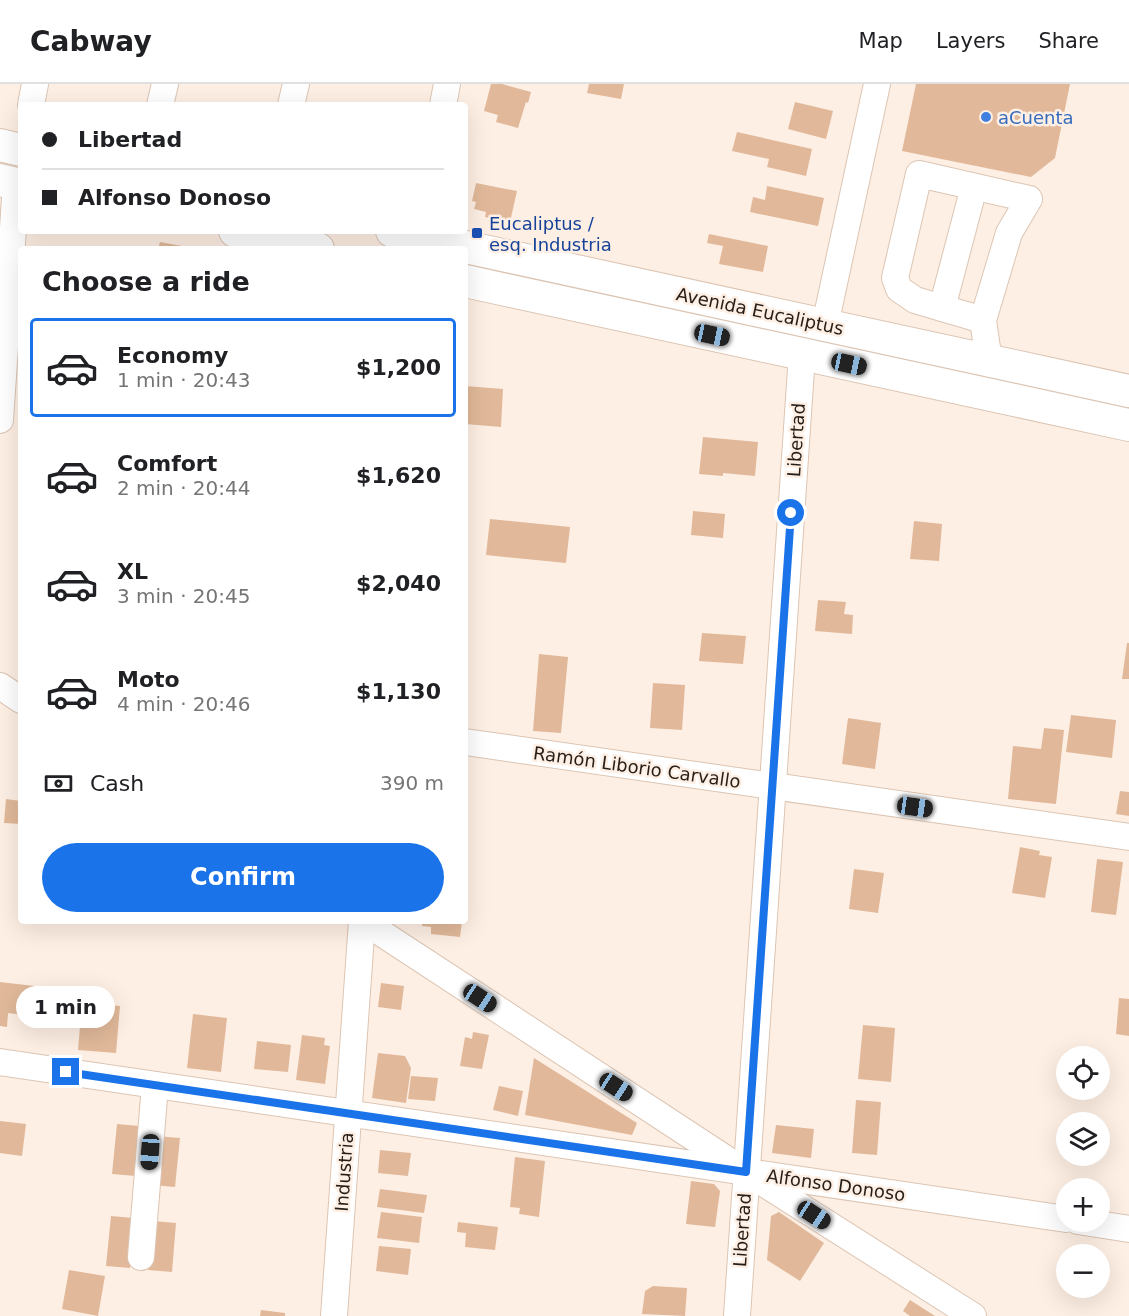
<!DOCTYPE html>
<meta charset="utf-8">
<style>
:root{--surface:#fff;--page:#f6f6f6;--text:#202124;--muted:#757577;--line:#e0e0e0;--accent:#1a73e8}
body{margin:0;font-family:"DejaVu Sans",sans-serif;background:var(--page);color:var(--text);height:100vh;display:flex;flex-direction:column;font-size:22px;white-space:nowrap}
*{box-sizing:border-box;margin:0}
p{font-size:20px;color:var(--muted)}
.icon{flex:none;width:33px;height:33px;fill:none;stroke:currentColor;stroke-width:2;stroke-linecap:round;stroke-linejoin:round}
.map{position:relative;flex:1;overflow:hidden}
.details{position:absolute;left:18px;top:162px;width:450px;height:678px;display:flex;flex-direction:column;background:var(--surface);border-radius:6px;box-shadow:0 6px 24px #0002}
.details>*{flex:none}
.guide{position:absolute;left:18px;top:18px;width:450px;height:132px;border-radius:6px;box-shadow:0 6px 24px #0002;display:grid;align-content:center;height:132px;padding:0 24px;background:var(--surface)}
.controls{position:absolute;left:1056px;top:962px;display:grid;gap:12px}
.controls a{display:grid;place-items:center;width:54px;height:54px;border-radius:50%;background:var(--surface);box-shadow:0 6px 24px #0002;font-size:30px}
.end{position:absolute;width:27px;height:27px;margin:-14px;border:8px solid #1a73e8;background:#fff;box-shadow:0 0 0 3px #fff}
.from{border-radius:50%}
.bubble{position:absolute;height:42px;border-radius:21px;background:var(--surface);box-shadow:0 6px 24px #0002;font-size:20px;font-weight:700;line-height:42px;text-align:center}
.car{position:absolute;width:18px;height:36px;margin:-18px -9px;border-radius:8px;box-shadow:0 0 4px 2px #0007;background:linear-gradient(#222 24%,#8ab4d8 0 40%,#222 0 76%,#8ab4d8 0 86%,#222 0)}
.guide b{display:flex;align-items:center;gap:21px;height:57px;font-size:22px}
.guide b+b{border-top:2px solid var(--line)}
.guide i{width:15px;height:15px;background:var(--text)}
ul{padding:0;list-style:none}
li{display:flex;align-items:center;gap:18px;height:99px;margin:0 12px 9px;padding:0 12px;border:3px solid transparent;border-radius:6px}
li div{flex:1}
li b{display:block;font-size:22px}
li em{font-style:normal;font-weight:700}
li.selected{border-color:var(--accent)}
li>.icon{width:54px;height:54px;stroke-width:1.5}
h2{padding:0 24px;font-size:27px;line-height:72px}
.pay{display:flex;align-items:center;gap:15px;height:66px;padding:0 24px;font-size:22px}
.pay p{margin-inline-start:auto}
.primary-button{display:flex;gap:12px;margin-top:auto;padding:12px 24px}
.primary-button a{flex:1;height:69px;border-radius:36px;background:var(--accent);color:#fff;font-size:24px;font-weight:700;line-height:69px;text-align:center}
header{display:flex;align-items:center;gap:36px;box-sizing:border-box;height:84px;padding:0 30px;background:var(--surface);border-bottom:2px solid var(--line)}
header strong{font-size:28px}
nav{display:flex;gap:33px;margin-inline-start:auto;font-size:21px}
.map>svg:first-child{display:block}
.building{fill:#e1b99a}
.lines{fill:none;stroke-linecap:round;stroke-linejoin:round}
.minor-casing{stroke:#dcc5b3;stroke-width:28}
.major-casing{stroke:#dcc5b3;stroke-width:34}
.minor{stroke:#fff;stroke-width:26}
.major{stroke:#fff;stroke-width:32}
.route{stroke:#1a73e8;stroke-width:8}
.shop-dot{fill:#3f7fe0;stroke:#feefe4;stroke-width:2}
.transit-dot{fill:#1a4fb4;stroke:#feefe4;stroke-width:2}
.labels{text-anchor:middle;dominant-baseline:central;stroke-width:5;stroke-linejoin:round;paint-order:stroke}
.shop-label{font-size:18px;fill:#366cbe;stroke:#feefe4;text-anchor:start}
.transit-label{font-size:18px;fill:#164399;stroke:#feefe4;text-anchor:start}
.street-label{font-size:18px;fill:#261e17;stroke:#feefe4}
</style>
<header>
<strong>Cabway</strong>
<nav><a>Map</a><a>Layers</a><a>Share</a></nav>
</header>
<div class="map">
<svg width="1129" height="1232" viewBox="0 0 1129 1232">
<rect width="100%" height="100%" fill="#feefe4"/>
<g class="building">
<polygon points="491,0 502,0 531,8 528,19 526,18 518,44 496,38 498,31 484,27"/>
<polygon points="589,0 624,0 621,15 587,9"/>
<polygon points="916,0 1070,0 1055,74 1031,93 902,67"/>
<polygon points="795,18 833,27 826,55 788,45"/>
<polygon points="737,48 812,65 806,92 767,83 769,75 732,67"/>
<polygon points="476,99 517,107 510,138 485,133 486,128 474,125 476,118 472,117"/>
<polygon points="767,102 824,114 818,142 750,128 753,113 765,116"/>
<polygon points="709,150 768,162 763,188 719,180 723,162 707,159"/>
<polygon points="160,158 182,162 182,165 158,165"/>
<polygon points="465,302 503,305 501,343 465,340"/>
<polygon points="703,353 758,358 755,392 723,389 723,392 699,390"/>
<polygon points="693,427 725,430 723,454 691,451"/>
<polygon points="490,435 570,443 566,479 486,471"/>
<polygon points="914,437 942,440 939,477 910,475"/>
<polygon points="818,516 846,518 844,530 853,531 852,550 815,547"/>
<polygon points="702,549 746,552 743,580 699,577"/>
<polygon points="1127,559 1129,559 1129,595 1122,595"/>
<polygon points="539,570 568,573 561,649 533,647"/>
<polygon points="653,599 685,601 682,646 650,644"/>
<polygon points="1071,631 1116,636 1112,674 1066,668"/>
<polygon points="848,634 881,639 875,685 842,680"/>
<polygon points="1044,644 1064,646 1056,720 1008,715 1013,662 1041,665"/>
<polygon points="1120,707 1129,708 1129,732 1116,730"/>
<polygon points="6,715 21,717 21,740 4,739"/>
<polygon points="1020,763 1040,767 1039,771 1052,773 1045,814 1012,809"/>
<polygon points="1097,775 1123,778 1116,831 1091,828"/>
<polygon points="854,785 884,789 878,829 849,825"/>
<polygon points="422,837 462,837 460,853 431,850 431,843 422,842"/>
<polygon points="0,898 34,902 30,932 8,929 7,943 0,942"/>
<polygon points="381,899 404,902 401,926 378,923"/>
<polygon points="1119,914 1129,915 1129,952 1116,950"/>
<polygon points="82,919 120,922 116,969 78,966"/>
<polygon points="193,930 227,934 221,988 187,984"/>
<polygon points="863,941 895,944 891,998 858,995"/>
<polygon points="473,948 489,951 482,985 460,982 465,953 472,955"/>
<polygon points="302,951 325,954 324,961 330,962 325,1000 296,996"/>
<polygon points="257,957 291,961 288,988 254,985"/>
<polygon points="378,969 405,972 411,984 406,1019 372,1014"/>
<polygon points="534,974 637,1039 632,1051 525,1031"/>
<polygon points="411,992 438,994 435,1017 408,1015"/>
<polygon points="499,1002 523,1007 518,1032 493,1026"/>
<polygon points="856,1016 881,1018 877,1071 852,1069"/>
<polygon points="0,1037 26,1040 22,1072 0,1069"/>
<polygon points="117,1040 140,1042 136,1092 112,1090"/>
<polygon points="776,1041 814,1045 811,1074 772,1069"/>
<polygon points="156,1052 180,1054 175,1103 152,1101"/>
<polygon points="380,1066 411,1069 408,1092 378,1089"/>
<polygon points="515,1073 545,1077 539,1133 519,1130 520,1124 510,1123"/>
<polygon points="691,1097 714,1100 720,1107 715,1143 686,1140"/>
<polygon points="380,1105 427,1111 424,1129 377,1123"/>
<polygon points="381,1128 422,1133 419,1159 377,1154"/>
<polygon points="779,1128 824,1159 800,1197 767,1176 771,1132"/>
<polygon points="111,1132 134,1134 130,1184 106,1182"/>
<polygon points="153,1137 176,1139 172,1188 148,1186"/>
<polygon points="458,1138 498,1143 495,1166 465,1163 466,1149 457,1148"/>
<polygon points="379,1162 411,1165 408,1191 376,1187"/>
<polygon points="69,1186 105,1192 98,1232 62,1225"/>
<polygon points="653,1202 687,1204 685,1232 642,1230 645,1207"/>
<polygon points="910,1216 935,1232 910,1232 903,1227"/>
<polygon points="261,1226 285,1229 285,1232 260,1232"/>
</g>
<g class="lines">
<defs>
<g id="minor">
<polyline points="31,21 35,0"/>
<polyline points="160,21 165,0"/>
<polyline points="291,21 296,0"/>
<polyline points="443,21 447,0"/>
<polyline points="942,224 974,103"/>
<polyline points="983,236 915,216 899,205 895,194 919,90 1029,115 1009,149 983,236 987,264 993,278"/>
<polyline points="825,241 877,0"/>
<polyline points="0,336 16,100"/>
<polyline points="0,602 21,616"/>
<polyline points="465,658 1129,753"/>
<polyline points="363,837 746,1088 973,1232"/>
<polyline points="0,978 1066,1135"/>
<polyline points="1078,1137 1129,1145"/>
<polyline points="141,1173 155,1001"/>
<polyline points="334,1232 362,837"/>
<polyline points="737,1232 802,270"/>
</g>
<g id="major">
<polyline points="0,61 21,66"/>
<polyline points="0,96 21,101"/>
<polyline points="235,147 318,165"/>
<polyline points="392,147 1129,307"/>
<polyline points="465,197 1129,341"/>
</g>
</defs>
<use href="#minor" class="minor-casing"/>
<use href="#major" class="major-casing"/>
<use href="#minor" class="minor"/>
<use href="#major" class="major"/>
</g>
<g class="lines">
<polyline class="route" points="66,988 746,1088 791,429"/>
</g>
<circle class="shop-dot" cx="986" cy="33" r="6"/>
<rect class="transit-dot" x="471" y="143" width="12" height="12" rx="3"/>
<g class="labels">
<g class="shop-label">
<text x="998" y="33">aCuenta</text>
</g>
<g class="transit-label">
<text x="489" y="139">Eucaliptus /<tspan x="489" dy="21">esq. Industria</tspan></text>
</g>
<g class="street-label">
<text transform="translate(760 227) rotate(12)">Avenida Eucaliptus</text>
<text transform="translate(796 356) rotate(-86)">Libertad</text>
<text transform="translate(637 683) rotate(8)">Ramón Liborio Carvallo</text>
<text transform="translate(344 1088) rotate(-86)">Industria</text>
<text transform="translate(836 1101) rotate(8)">Alfonso Donoso</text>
<text transform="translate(742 1146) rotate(-86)">Libertad</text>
</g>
</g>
</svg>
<div class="controls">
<a><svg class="icon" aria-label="locate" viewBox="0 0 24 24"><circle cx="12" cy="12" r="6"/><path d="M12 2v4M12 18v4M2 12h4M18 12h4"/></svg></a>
<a><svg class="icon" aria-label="layers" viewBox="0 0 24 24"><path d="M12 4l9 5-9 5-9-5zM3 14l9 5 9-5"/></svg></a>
<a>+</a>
<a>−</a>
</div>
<i class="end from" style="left:791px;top:429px"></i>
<i class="end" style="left:66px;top:988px"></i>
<div class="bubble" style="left:16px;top:902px;width:99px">1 min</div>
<i class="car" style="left:712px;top:251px;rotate:102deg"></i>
<i class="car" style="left:849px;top:280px;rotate:102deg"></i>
<i class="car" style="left:915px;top:723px;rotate:98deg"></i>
<i class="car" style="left:480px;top:914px;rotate:123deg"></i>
<i class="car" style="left:616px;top:1003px;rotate:123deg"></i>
<i class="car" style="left:150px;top:1068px;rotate:184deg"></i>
<i class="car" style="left:814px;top:1131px;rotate:123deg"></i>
<div class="guide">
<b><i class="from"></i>Libertad</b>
<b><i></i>Alfonso Donoso</b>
</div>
<section class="details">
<h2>Choose a ride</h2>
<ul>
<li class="selected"><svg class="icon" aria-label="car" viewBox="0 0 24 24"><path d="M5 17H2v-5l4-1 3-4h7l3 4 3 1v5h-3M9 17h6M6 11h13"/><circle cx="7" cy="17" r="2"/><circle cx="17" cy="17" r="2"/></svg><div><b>Economy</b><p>1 min · 20:43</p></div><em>$1,200</em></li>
<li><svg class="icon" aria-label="car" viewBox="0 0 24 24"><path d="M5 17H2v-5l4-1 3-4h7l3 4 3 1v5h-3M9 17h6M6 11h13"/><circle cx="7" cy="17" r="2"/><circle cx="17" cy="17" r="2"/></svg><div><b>Comfort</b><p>2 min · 20:44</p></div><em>$1,620</em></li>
<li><svg class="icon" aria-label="car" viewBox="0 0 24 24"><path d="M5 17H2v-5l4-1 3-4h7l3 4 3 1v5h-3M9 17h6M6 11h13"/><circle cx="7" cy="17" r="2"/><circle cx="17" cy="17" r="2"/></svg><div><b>XL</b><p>3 min · 20:45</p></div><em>$2,040</em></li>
<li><svg class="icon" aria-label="car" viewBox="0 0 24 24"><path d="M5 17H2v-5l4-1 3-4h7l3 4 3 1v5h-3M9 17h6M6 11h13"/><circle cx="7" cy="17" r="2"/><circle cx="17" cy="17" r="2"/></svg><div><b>Moto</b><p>4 min · 20:46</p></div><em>$1,130</em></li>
</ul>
<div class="pay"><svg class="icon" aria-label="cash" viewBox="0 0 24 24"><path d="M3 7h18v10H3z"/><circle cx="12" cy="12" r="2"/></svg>Cash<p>390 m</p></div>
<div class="primary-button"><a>Confirm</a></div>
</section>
</div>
